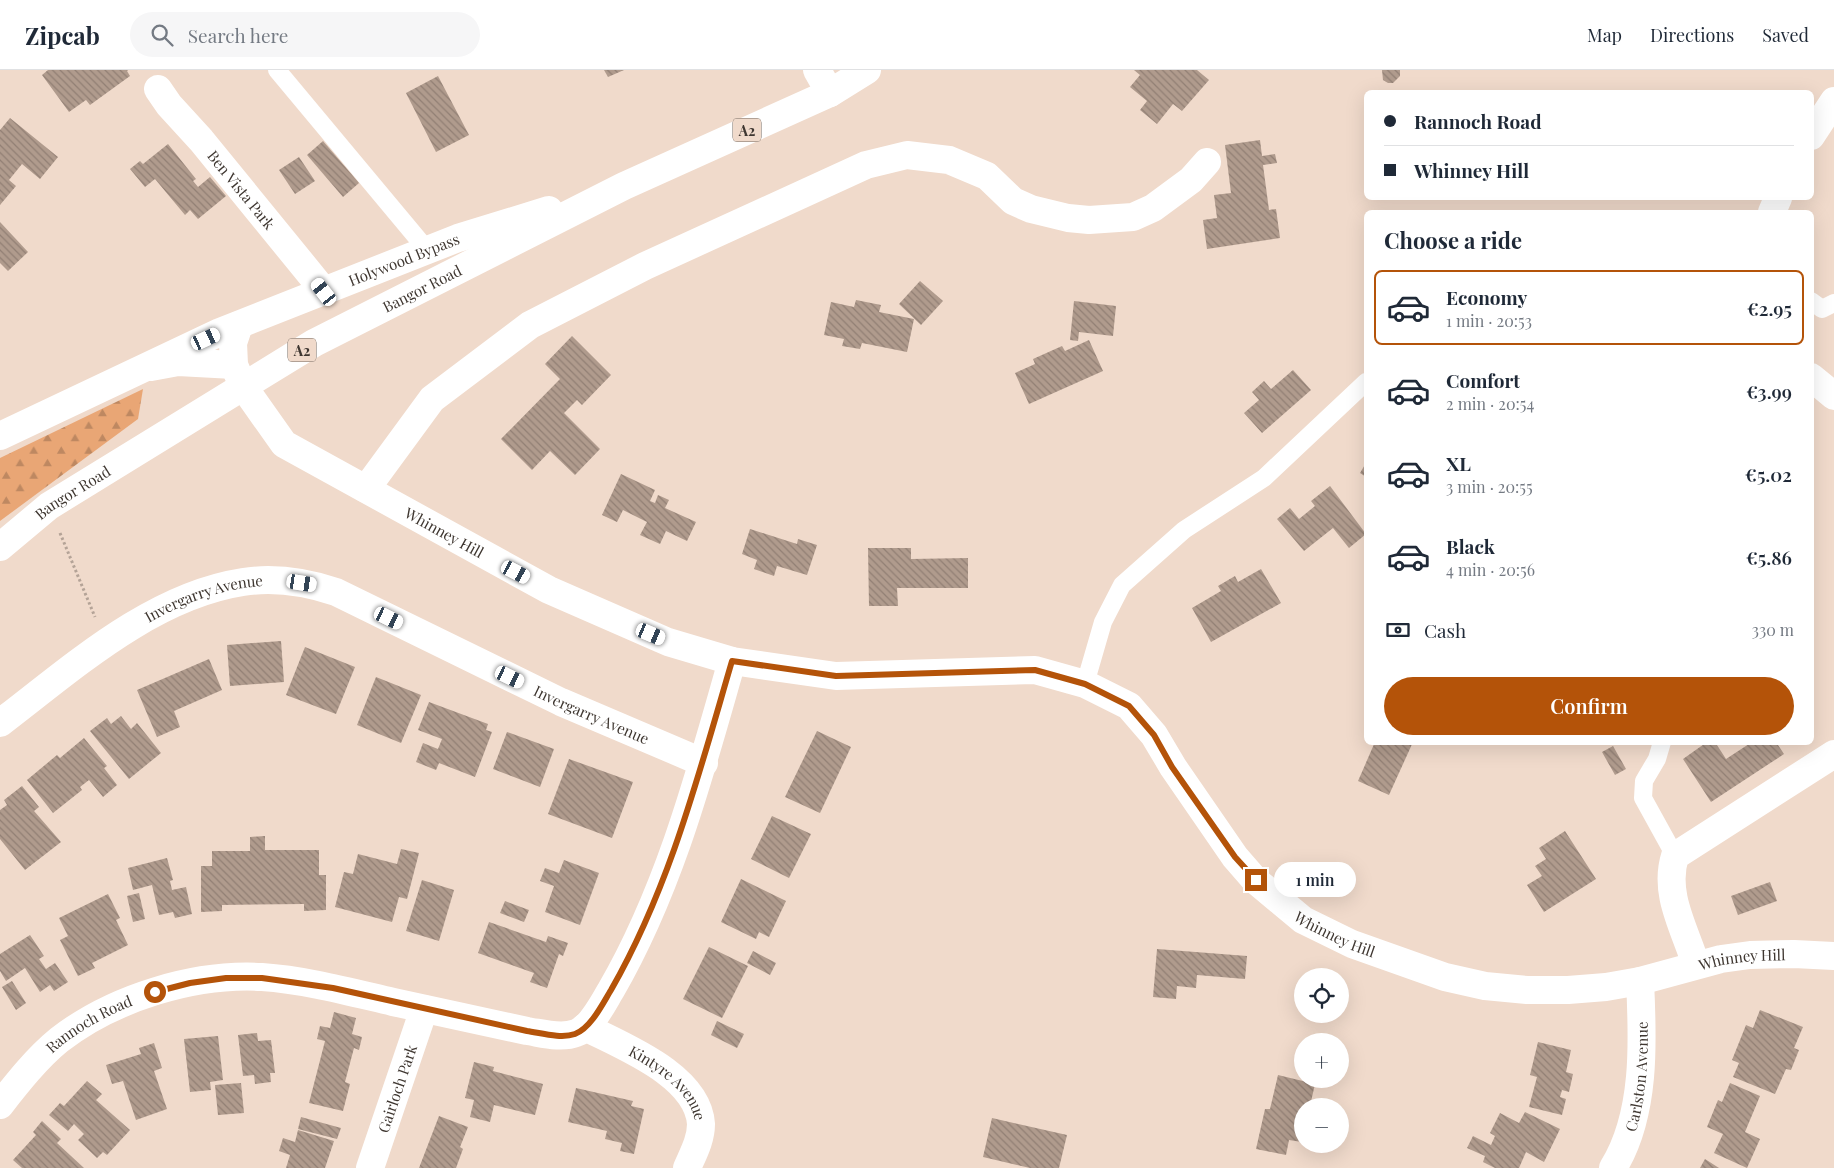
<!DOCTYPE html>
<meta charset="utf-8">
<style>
:root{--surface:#fff;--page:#f6f6f7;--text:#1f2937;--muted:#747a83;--line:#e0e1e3;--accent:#b45309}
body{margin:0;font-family:"Playfair Display",serif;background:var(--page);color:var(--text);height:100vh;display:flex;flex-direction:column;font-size:19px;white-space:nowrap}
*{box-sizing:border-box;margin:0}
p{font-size:16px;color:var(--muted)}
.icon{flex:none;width:28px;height:28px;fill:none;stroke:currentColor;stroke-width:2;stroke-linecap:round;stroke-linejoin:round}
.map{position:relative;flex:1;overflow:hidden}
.details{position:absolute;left:1364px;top:140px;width:450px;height:535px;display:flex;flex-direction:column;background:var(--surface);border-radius:8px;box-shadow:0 5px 20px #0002}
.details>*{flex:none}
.guide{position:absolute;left:1364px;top:20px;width:450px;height:110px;border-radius:8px;box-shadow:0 5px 20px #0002;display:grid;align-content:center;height:110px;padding:0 20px;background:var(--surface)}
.fabs{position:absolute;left:1294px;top:898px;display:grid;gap:10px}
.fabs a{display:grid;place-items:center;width:55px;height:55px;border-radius:50%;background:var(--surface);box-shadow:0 5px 20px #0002;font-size:25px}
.end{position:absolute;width:22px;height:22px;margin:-11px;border:6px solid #b45309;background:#fff;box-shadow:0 0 0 2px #fff}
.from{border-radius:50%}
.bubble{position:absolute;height:35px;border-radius:18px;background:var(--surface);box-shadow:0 5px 20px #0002;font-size:16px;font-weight:600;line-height:35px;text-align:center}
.car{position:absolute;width:15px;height:30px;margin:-15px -8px;border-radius:6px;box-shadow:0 0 4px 1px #0007;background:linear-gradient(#fff 24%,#345 0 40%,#fff 0 76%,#345 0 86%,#fff 0)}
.guide b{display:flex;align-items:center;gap:18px;height:48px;font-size:19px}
.guide b+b{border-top:1px solid var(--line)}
.guide i{width:12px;height:12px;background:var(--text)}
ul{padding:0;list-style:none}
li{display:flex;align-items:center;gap:15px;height:75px;margin:0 10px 8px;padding:0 10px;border:2px solid transparent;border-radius:8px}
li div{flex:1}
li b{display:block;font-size:19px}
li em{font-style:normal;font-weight:600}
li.selected{border-color:var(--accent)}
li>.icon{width:45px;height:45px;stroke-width:1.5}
h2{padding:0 20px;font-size:22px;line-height:60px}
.pay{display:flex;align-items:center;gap:12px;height:55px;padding:0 20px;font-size:19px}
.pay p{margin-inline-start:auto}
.action{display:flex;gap:10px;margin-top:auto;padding:10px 20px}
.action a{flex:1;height:58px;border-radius:30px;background:var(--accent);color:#fff;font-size:20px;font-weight:600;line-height:58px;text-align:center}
header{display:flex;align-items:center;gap:30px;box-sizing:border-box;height:70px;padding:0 25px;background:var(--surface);border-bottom:1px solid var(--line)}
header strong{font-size:24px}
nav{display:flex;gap:28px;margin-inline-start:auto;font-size:18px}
.search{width:350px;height:45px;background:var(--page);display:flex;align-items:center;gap:12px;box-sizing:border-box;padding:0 18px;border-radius:28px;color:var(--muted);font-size:19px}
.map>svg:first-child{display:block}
.forest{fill:url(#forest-firs)}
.building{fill:url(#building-back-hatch)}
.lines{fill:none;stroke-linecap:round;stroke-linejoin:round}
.path{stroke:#b4a397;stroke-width:3;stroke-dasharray:2.5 2.5;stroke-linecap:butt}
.lane{stroke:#fff;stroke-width:18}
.street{stroke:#fff;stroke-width:28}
.secondary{stroke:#fff;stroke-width:28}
.highway{stroke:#fff;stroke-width:28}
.route{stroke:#b45309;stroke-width:6}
.labels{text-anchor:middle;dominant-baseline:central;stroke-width:4;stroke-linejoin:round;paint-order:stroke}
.shield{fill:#f0dacb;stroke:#74685f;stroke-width:1}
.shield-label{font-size:14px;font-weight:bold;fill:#3f3731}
.street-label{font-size:15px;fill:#3f3731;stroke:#f0dacb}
</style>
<header>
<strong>Zipcab</strong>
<div class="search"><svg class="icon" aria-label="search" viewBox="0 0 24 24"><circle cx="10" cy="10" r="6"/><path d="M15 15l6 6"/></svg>Search here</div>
<nav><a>Map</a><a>Directions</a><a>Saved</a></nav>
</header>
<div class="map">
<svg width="1834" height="1098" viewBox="0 0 1834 1098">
<defs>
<pattern id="forest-firs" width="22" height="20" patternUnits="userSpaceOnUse" patternTransform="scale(1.25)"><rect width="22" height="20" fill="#e9a675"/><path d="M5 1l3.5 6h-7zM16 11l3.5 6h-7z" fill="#be8861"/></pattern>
<pattern id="building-back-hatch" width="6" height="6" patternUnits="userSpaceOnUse" patternTransform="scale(1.25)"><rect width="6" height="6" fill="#b09b8d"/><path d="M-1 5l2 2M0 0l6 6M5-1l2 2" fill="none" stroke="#917f74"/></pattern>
</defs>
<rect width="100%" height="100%" fill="#f0dacb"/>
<polygon class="forest" points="143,319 138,349 0,451 0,388"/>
<g class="building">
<polygon points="48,0 128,0 127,1 130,6 90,35 86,30 69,42 42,5"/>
<polygon points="604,0 624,0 608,7"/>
<polygon points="1134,0 1197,0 1209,10 1182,41 1173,34 1157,54 1140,40 1147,31 1130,17 1140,5"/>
<polygon points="1382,0 1400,0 1400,6 1393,13 1388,13 1383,10"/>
<polygon points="438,6 469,65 436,82 406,23"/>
<polygon points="10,48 58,87 40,109 22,94 9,110 16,116 0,135 0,60"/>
<polygon points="1260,70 1262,86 1275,84 1277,93 1263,95 1269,140 1276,139 1280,168 1207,179 1203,150 1217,148 1214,125 1231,123 1225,75"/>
<polygon points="323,71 359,113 343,127 307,85"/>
<polygon points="168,74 196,109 193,111 198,117 210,107 226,126 198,149 190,140 185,145 155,109 145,117 130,99 140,91 143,94"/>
<polygon points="299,87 315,111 295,124 279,100"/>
<polygon points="0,152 28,182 8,201 0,193"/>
<polygon points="920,211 943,231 921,255 899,234"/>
<polygon points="856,230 881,235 879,242 914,249 907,282 862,273 860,279 842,276 844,269 824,265 831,232 854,237"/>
<polygon points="1074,231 1116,236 1113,266 1079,262 1078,271 1070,270"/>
<polygon points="572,266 611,305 582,335 577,330 564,343 600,379 575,405 550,381 532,400 501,369 560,309 545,294"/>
<polygon points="1089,270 1103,301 1029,334 1015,303 1035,294 1033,289 1062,276 1065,281"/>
<polygon points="1293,300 1311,320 1262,363 1244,343 1259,330 1252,322 1264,311 1271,319"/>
<polygon points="1366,393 1366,407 1360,403"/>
<polygon points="621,404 655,420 650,431 655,433 658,425 669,430 665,438 696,452 687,471 666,461 660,474 640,465 647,452 623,440 617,452 602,445"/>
<polygon points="1330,416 1366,464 1349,478 1333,458 1304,481 1277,449 1290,438 1299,449 1315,436 1311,431"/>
<polygon points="750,459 797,474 798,469 817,475 807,505 777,496 774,506 754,499 757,490 742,484"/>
<polygon points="868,478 911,478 911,489 968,488 968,518 897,518 898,536 869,536"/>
<polygon points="1261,499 1281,533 1211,572 1192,538 1221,521 1218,516 1235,506 1238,512"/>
<polygon points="281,571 284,612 230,616 227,575"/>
<polygon points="305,577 355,597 336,644 286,625"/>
<polygon points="209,589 222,620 174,641 180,657 157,667 137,620"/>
<polygon points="376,607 421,625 401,673 357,655"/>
<polygon points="429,632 488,654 486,660 492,662 475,707 439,693 436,700 416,692 423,673 438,679 442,669 418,660"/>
<polygon points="121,646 131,659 137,653 161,683 129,709 90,661 107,648 111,654"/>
<polygon points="817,661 851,677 820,743 785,727"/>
<polygon points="507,662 554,679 540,717 493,699"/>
<polygon points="84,668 107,696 104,698 117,715 103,727 89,710 80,717 82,720 53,743 27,710 57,685 60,688"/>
<polygon points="1375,672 1413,672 1389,725 1358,711"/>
<polygon points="1707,672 1715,672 1726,689 1752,672 1776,672 1784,684 1711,732 1683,689"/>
<polygon points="1613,676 1626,699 1615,705 1602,682"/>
<polygon points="569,689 633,712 612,768 548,744"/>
<polygon points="22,716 39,737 34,741 61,772 25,800 0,769 0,740 7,735 4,730"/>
<polygon points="772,746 811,764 789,808 751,789"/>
<polygon points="1565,761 1596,809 1544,842 1527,815 1542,806 1535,796 1546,789 1539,778"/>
<polygon points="265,766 265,780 319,780 319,805 326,805 326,840 304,841 304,834 222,835 222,841 201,842 201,796 212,796 212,781 250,781 250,767"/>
<polygon points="401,779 419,783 407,829 399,827 392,852 335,837 344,802 353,804 358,784 397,794"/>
<polygon points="167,788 173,810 170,811 172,820 186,817 192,844 175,848 173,842 159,845 152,815 133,820 128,798"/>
<polygon points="564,790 599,803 580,855 545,842 554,816 540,811 545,798 559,803"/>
<polygon points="741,809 786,831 769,867 759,862 756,869 721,852"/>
<polygon points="422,810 454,820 439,871 406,861"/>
<polygon points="1770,812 1777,831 1738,845 1731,826"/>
<polygon points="139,823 145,849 133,852 127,826"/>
<polygon points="108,824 120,848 116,850 128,875 92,893 95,898 78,906 60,870 68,866 59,848"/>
<polygon points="505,831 529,840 524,852 500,843"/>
<polygon points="489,852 546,872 548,866 568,873 563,886 559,884 547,918 530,912 534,903 478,883"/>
<polygon points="30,865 44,886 39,889 46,899 55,893 68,912 54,921 50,915 40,922 25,898 6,911 0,901 0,884"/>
<polygon points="709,877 748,896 722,948 683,929"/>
<polygon points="1157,879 1247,886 1245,909 1197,905 1196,918 1177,916 1176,929 1153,927"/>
<polygon points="753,881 776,893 770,905 747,893"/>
<polygon points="12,911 26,933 16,940 2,917"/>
<polygon points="1760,940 1803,957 1794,978 1799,980 1791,1000 1786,999 1775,1024 1733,1007 1739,993 1732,990 1746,955 1753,958"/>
<polygon points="334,942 356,948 352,964 362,967 359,980 354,978 345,1012 350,1014 343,1041 309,1033 325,971 317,969 320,956 330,958"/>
<polygon points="717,951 744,964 737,978 711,965"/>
<polygon points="257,963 258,971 271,970 275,1003 270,1003 271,1012 255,1014 254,1005 243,1006 238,965"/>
<polygon points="218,966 223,1010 210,1012 211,1020 190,1022 184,969"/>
<polygon points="1538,972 1571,980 1566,1002 1573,1004 1569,1022 1562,1020 1560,1027 1566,1029 1562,1045 1529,1037 1537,1007 1530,1005"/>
<polygon points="154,973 162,998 154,1001 167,1039 136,1050 123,1011 112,1014 106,995 141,984 139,978"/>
<polygon points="474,992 494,997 493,1001 543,1014 535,1045 494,1035 490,1052 470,1047 474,1030 465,1028"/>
<polygon points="1278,1005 1315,1014 1310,1036 1302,1036 1302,1072 1289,1070 1286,1085 1256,1079 1265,1039 1270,1039"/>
<polygon points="87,1011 102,1024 96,1030 130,1060 107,1085 103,1082 97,1088 78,1070 84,1064 74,1054 68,1061 49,1045 60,1033 64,1036"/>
<polygon points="241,1013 244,1043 218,1045 215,1015"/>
<polygon points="1730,1013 1760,1026 1745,1062 1760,1069 1747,1098 1714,1083 1723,1064 1707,1057 1718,1030 1722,1032"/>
<polygon points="576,1018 633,1031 631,1036 644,1039 634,1084 620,1081 622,1073 605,1069 607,1061 568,1052"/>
<polygon points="1525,1042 1560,1059 1544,1092 1526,1082 1519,1098 1495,1098 1483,1092 1485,1086 1467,1078 1473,1066 1491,1075 1495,1066 1490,1063 1500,1043 1519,1053"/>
<polygon points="439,1046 468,1057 460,1077 463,1079 456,1098 419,1098"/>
<polygon points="301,1047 341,1058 337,1069 298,1059"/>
<polygon points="992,1048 1067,1065 1059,1098 1030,1098 983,1087"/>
<polygon points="42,1051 61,1069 57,1073 84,1098 22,1098 13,1090 36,1065 33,1062"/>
<polygon points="298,1060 334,1071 325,1098 286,1098 290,1085 279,1081 283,1068 295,1072"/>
<polygon points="1705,1089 1719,1098 1700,1098"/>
</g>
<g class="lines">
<polyline class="path" points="60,463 95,547"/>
<g class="lane">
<polyline points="277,0 428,181"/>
<polyline points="1811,231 1822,239 1834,233"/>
<polyline points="1085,614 1103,552 1122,515 1184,460 1264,408 1366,312"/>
<polyline points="1662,672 1657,689 1644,711 1643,728 1675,786"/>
</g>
<g class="street">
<polyline points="817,0 830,23"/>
<path id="s1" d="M158,19l11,16 32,35 123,151"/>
<polyline points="1811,66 1834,31"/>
<polyline points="1772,142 1778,128"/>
<polyline points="1811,307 1834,326"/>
<polyline points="366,419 432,329 530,255 645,196 866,95 907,85 949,90 987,106 1013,131 1031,139 1068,148 1089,150 1133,147 1153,138 1191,110 1207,92"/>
<path id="s2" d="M0,653c71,-54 151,-127 243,-141 32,-5 63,0 93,10l225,110 143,61"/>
<path d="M1696,895c-11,-36 -33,-71 -21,-109l159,-102"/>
<path id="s3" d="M585,957c37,19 113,48 116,97 0,16 -8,30 -14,44"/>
<path id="s4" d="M0,1035c18,-23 37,-47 59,-65 54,-42 135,-67 203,-63 44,3 88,15 131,25 45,10 89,19 134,29 14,2 34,8 49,2 15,-5 27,-30 35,-43 59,-102 89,-217 121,-329"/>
<path id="s5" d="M370,1098l54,-159"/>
<path id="s6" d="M1613,1098c33,-53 30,-127 27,-187"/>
</g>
<g class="secondary">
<path id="s7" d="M239,255l-6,18 1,22 9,21 41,58 265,146 119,52 64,19 104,15 199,-6 50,14 44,22 25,29 19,32 62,90 20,23 48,40 49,24 93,33 40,9 42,4h41l38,-3 34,-6 81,-22 29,-4 44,-1 40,2"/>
<polyline points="151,297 178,292 234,295"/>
</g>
<g class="highway">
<path id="s8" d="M0,366l220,-104 238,-94 91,-28"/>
<path id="s9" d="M0,477l49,-41 265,-163 310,-157 206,-93 37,-23"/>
</g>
</g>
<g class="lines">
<path class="route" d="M155,922l35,-9 36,-5h36l71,10 194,43c14,2 34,8 48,3 16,-6 28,-31 36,-44 59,-103 88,-217 121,-329l104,15 199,-6 50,14 44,22 25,29 18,32 63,90 21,23"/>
</g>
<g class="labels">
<g class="shield">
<rect x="733" y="48.5" width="28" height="23" rx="4"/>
<rect x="288" y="268.5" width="28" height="23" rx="4"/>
</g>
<g class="shield-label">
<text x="747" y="60">A2</text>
<text x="302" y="280">A2</text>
</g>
<g class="street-label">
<text stroke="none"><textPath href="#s1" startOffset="131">Ben Vista Park</textPath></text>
<text stroke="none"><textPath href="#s8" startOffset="441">Holywood Bypass</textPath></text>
<text stroke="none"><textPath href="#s9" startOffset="496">Bangor Road</textPath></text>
<text stroke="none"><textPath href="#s9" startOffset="91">Bangor Road</textPath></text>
<text stroke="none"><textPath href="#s7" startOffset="318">Whinney Hill</textPath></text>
<text stroke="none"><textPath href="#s2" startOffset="242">Invergarry Avenue</textPath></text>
<text stroke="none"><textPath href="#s2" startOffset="662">Invergarry Avenue</textPath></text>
<text stroke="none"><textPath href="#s7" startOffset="1352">Whinney Hill</textPath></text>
<text stroke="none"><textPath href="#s7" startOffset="1772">Whinney Hill</textPath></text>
<text stroke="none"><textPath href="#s4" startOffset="122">Rannoch Road</textPath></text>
<text stroke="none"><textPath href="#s6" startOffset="96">Carlston Avenue</textPath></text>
<text stroke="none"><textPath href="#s3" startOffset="102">Kintyre Avenue</textPath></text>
<text stroke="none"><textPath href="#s5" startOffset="84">Gairloch Park</textPath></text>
</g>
</g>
</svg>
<div class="fabs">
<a><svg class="icon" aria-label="locate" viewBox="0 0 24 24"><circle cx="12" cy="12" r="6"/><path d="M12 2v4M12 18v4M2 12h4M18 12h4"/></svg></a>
<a>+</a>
<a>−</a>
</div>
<i class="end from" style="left:155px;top:922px"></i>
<i class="end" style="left:1256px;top:810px"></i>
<div class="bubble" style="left:1274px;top:792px;width:82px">1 min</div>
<i class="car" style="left:324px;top:222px;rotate:322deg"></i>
<i class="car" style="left:206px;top:269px;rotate:65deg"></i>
<i class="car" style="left:516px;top:502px;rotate:118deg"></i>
<i class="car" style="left:302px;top:513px;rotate:99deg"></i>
<i class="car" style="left:389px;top:548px;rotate:116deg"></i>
<i class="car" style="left:651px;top:564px;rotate:113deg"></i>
<i class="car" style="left:510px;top:607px;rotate:116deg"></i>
<div class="guide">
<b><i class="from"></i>Rannoch Road</b>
<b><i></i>Whinney Hill</b>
</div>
<section class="details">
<h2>Choose a ride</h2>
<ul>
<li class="selected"><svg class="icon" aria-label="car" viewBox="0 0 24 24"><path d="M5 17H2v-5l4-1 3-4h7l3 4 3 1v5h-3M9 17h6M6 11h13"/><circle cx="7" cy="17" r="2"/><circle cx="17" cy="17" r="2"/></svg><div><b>Economy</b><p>1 min · 20:53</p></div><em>€2.95</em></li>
<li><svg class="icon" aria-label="car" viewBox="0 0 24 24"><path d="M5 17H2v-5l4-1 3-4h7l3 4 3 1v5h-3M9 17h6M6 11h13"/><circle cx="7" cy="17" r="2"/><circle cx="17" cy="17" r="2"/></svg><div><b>Comfort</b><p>2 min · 20:54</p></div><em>€3.99</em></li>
<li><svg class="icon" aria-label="car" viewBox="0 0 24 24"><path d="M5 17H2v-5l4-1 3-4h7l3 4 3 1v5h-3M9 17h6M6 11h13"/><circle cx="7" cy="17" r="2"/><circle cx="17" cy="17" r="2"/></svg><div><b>XL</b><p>3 min · 20:55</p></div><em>€5.02</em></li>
<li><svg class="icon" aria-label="car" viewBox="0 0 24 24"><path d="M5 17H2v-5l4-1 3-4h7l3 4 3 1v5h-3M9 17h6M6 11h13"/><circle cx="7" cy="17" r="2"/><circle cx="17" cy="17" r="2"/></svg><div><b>Black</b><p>4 min · 20:56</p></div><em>€5.86</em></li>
</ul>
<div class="pay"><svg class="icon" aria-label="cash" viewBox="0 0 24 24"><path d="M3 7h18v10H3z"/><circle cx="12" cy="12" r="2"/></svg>Cash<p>330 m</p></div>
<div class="action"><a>Confirm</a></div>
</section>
</div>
